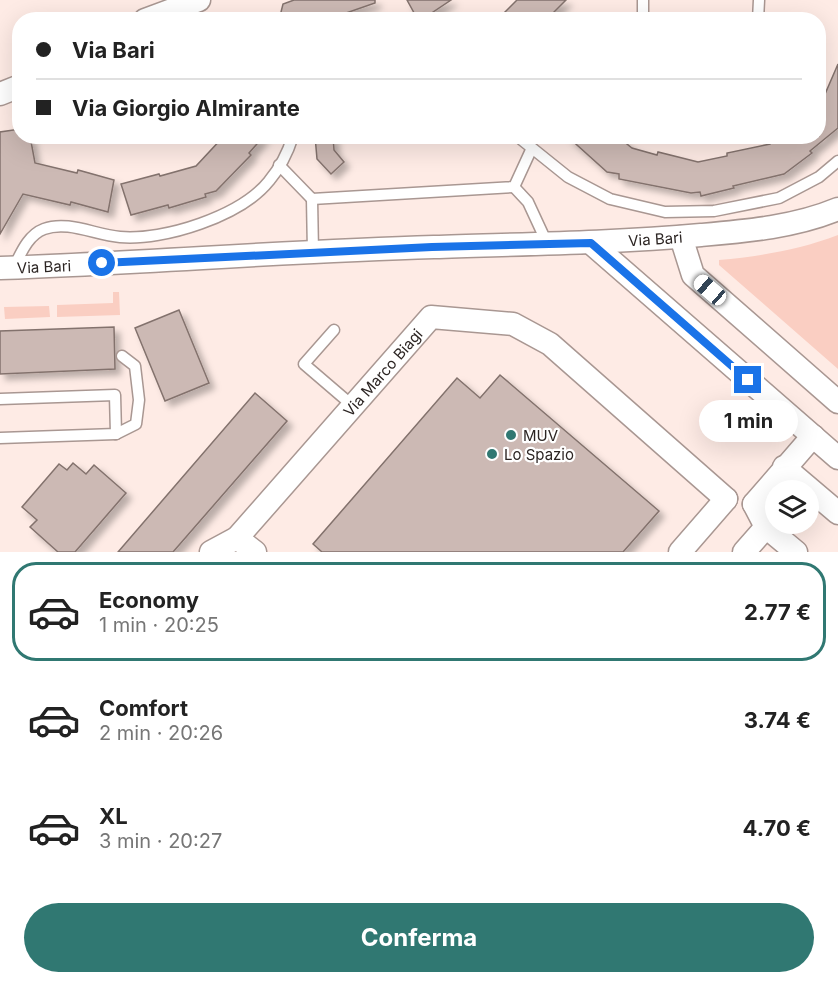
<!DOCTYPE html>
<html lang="it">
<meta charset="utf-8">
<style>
:root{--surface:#fff;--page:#f6f6f6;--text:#222;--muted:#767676;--line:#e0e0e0;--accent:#307872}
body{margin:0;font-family:Inter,sans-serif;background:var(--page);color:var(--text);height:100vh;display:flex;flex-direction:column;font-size:22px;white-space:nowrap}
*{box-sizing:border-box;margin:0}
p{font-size:20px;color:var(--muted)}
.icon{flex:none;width:33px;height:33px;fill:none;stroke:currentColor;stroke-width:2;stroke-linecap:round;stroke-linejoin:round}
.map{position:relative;height:552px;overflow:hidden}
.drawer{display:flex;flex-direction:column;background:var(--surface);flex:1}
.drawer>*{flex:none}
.guide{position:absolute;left:12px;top:12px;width:814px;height:132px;border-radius:24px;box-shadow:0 6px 24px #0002;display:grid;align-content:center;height:132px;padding:0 24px;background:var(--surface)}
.fabs{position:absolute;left:765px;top:480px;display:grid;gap:12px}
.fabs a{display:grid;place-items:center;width:54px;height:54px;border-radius:50%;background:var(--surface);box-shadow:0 6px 24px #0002;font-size:30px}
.end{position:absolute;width:27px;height:27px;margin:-14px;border:8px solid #1a73e8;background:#fff;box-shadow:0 0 0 3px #fff}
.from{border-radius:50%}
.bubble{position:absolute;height:42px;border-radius:21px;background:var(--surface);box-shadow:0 6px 24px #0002;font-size:20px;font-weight:700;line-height:42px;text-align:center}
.car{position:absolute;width:18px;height:36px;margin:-18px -9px;border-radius:8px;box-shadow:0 0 4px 2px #0007;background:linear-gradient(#fff 24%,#345 0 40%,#fff 0 76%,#345 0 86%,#fff 0)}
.guide b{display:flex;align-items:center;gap:21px;height:57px;font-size:22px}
.guide b+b{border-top:2px solid var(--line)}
.guide i{width:15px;height:15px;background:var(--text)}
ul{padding:10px 0 0;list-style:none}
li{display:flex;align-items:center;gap:18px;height:99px;margin:0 12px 9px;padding:0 12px;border:3px solid transparent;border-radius:24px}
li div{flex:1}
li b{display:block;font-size:22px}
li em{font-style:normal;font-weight:700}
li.current{border-color:var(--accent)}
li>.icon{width:54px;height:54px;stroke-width:1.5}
.action{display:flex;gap:12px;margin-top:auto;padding:12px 24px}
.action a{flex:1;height:69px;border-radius:36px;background:var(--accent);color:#fff;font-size:24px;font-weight:700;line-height:69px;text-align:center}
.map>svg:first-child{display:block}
.green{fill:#facec2}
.building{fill:#ccb9b4;stroke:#83726d;stroke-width:1.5;filter:url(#shadow)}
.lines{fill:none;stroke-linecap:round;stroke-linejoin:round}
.service-casing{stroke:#a99792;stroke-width:13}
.minor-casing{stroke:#a99792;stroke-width:25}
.service{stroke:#fff;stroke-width:10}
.minor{stroke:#fff;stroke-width:22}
.route{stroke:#1a73e8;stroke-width:8}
.poi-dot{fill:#307872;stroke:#fff;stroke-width:2}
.labels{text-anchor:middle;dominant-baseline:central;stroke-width:4.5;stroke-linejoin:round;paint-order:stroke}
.street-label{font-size:15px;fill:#2c2523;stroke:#fff}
.poi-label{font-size:15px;fill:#2c2523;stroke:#fff;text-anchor:start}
</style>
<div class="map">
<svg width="838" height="552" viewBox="0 0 838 552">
<defs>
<filter id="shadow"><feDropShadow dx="5.5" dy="5.5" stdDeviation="3" flood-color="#0004"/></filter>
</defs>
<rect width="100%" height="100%" fill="#feebe5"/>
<g class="green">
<path d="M838,235v134l-119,-104v-5c42,-4 80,-10 119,-25z"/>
<polygon points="113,292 119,292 120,315 57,317 57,305 113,303"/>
<polygon points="49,306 50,317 5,319 4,307"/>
</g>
<g class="building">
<polygon points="294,0 375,0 375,3 326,20 279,20 283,4"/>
<polygon points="407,0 451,0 421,20 418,20"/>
<polygon points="517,0 566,0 546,20 497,20"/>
<polygon points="838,64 838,128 810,151 812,153 784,174 733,186 734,188 701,196 700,192 691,193 619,179 619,174 607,172 567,136 617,136 632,148 657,155 658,152 698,162 727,156 727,153 770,144 779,136 819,136 819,108"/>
<polygon points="20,129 20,136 30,136 35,163 77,173 78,170 114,180 108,212 71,202 70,205 23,194 0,234 0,132"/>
<polygon points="224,136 264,136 249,153 251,155 216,191 205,194 206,197 169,208 168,205 131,215 121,184 159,174 160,176 196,166"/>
<polygon points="315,136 333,136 334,150 344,162 331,174 317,159"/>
<polygon points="179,310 209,383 165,401 135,328"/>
<polygon points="114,327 115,369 0,374 0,331"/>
<polygon points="500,375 659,511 623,552 322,552 313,544 457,378 480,398"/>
<polygon points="255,393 287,421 173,552 118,552"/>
<polygon points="73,463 86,474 94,465 126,493 75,552 58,552 30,527 37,520 22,507 59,464 67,470"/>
</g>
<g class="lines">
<defs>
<g id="service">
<polyline points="643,0 643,20"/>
<polyline points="758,20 759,0"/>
<polyline points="517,136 568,177 610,199 665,212 714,211 779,198 819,177 838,161"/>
<polyline points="279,165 312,199 514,187 531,150"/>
<polyline points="514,187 528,202 547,243"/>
<polyline points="312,199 313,252"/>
<path d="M14,267c7,-14 14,-32 30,-38 24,-9 51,6 76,8 44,4 121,-21 149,-56 11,-13 19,-29 24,-45"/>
<polyline points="334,330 304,364 353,406"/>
<polyline points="0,399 115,395 116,434 0,438"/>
<polyline points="116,434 136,424 139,400 135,366 122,356"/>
</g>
<g id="minor">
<polyline points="145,20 199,0"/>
<polyline points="0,94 20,86"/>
<polyline points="681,237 693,275 838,402"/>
<polyline points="591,243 838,458"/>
<path id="s1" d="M0,268c145,-5 289,-17 434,-21 89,-3 178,-4 267,-12 46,-4 94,-8 137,-26"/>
<polyline points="784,467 838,513"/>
<polyline points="754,504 813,436"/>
<polyline points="754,504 766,527 796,552"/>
<polyline points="237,538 255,552"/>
<path id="s2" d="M211,552l26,-14 194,-221 82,7 37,20 176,155"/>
<polyline points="680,552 726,499"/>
<polyline points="744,552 766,527"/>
</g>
</defs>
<use href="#service" class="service-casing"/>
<use href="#minor" class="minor-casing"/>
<use href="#service" class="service"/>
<use href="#minor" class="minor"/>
</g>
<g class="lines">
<polyline class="route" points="102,263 432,247 591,243 748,380"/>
</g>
<g class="poi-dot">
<circle cx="511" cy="435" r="6"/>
<circle cx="492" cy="454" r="6"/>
</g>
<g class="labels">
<g class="street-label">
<text stroke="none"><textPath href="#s1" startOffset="656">Via Bari</textPath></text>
<text stroke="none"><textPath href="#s1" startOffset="44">Via Bari</textPath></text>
<text stroke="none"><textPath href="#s2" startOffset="250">Via Marco Biagi</textPath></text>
</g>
<g class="poi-label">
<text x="523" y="435">MUV</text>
<text x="504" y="454">Lo Spazio</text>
</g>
</g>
</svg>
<div class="fabs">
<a><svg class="icon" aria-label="layers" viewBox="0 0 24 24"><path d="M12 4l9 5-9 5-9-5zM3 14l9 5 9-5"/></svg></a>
</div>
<i class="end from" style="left:102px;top:263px"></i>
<i class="end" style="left:748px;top:380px"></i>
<div class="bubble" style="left:699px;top:400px;width:99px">1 min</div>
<i class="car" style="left:710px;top:290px;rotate:311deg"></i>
<div class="guide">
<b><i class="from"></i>Via Bari</b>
<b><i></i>Via Giorgio Almirante</b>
</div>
</div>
<section class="drawer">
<ul>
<li class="current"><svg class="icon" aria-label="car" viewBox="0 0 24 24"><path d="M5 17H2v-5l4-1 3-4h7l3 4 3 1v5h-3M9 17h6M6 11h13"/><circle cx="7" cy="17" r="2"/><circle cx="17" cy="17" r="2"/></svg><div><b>Economy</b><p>1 min · 20:25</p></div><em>2.77 €</em></li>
<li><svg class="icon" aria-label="car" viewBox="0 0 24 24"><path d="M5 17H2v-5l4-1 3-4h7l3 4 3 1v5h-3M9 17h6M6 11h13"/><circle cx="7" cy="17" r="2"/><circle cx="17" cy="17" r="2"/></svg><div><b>Comfort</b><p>2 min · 20:26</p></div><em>3.74 €</em></li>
<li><svg class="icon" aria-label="car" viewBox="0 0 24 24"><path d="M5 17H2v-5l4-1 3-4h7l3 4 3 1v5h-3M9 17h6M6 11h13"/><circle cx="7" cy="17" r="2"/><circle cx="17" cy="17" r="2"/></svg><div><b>XL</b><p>3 min · 20:27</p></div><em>4.70 €</em></li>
</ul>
<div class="action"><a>Conferma</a></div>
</section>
